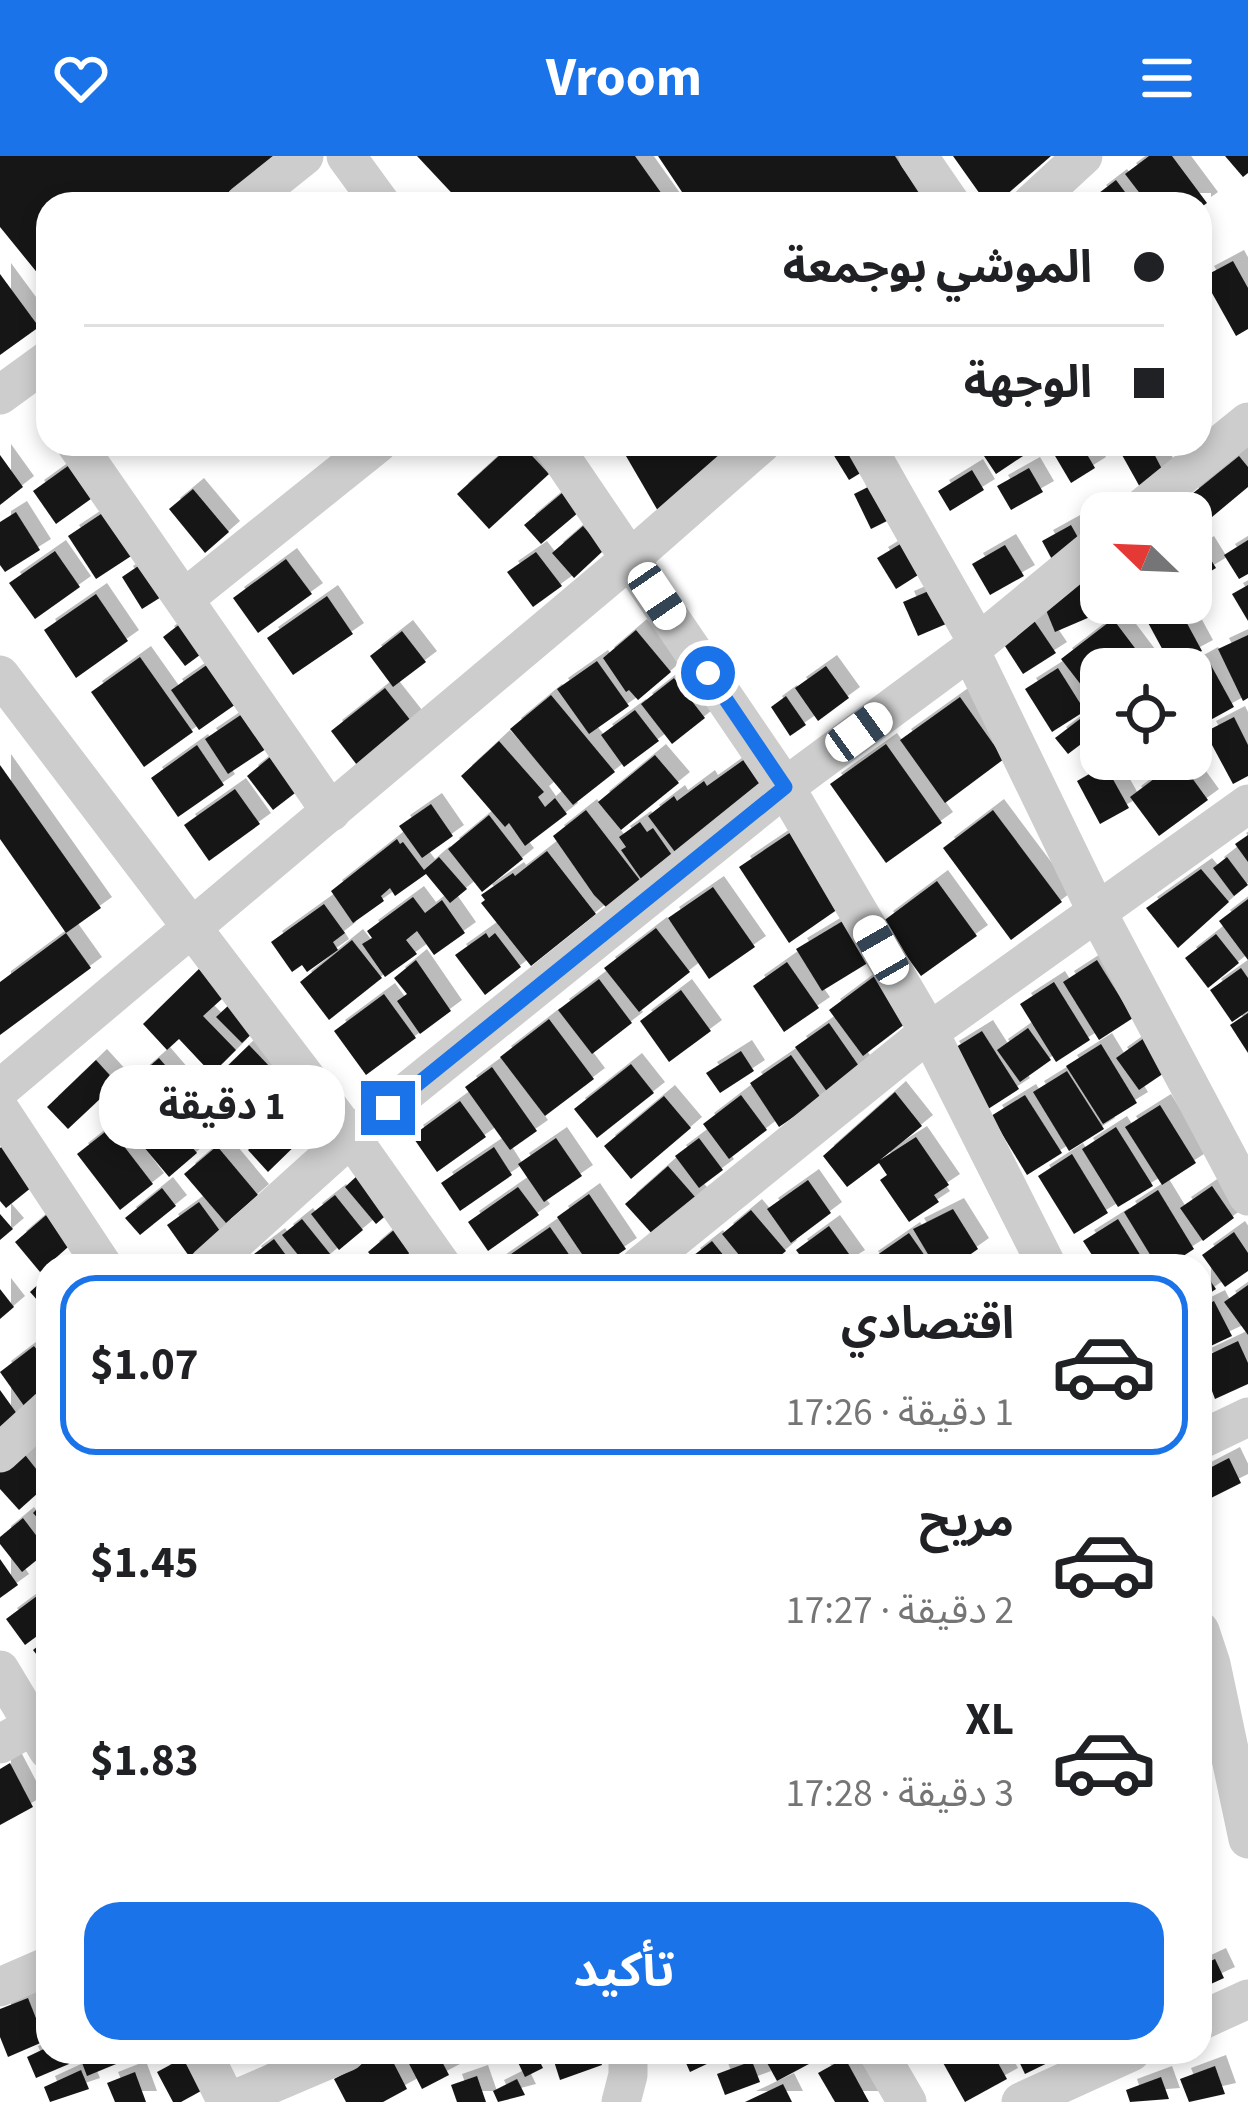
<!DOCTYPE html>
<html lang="ar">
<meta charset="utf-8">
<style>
:root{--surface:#fff;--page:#f6f6f6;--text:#202124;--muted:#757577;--line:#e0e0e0;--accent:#1a73e8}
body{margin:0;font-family:"Source Sans 3","Noto Sans Arabic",sans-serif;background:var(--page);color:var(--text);direction:rtl;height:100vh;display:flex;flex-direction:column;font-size:45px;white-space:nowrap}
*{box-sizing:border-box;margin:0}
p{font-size:39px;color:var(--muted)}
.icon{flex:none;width:66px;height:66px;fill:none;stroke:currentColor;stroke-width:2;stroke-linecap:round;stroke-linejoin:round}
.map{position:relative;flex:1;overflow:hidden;direction:ltr}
.side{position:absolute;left:36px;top:1098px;width:1176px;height:810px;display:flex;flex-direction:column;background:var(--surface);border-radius:36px;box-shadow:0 6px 18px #0003;direction:rtl}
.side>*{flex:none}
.hud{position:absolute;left:36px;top:36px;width:1176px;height:264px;border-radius:36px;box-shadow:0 6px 18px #0003;direction:rtl;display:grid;align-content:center;height:264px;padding:0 48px;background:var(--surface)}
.needle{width:78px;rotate:293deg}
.buttons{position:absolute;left:1080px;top:336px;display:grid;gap:24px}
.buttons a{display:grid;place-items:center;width:132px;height:132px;border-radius:24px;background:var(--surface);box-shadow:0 6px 18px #0003;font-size:60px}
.end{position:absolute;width:54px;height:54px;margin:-27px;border:15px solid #1a73e8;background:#fff;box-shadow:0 0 0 6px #fff}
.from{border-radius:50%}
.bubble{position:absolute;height:84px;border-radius:36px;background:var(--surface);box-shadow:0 6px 18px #0003;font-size:39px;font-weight:700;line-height:84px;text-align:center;direction:rtl}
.car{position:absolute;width:36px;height:72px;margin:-36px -18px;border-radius:15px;box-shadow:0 0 9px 3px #0007;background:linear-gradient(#fff 24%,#345 0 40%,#fff 0 76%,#345 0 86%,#fff 0)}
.hud b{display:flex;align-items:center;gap:42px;height:114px;font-size:45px}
.hud b+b{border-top:3px solid var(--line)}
.hud i{width:30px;height:30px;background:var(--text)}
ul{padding:21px 0 0;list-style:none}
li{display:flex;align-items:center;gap:36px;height:180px;margin:0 24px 18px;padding:0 24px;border:6px solid transparent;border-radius:36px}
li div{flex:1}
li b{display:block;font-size:45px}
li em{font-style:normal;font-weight:700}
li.on{border-color:var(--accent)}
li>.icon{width:108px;height:108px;stroke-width:1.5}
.action{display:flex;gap:24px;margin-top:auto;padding:24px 48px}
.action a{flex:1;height:138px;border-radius:36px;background:var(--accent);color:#fff;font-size:48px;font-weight:700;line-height:138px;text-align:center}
header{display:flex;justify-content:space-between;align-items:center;height:156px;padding:0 48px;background:var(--accent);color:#fff;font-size:54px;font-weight:700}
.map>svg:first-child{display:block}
.building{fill:#171717;filter:url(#shadow)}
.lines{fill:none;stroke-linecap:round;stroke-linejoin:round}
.street{stroke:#cdcdcd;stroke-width:39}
.route{stroke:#1a73e8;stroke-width:15}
</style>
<header><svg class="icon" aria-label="menu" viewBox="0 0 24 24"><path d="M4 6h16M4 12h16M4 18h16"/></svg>Vroom<svg class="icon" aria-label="heart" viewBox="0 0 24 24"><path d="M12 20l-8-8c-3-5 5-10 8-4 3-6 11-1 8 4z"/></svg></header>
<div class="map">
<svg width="1248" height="1946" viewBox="0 0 1248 1946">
<defs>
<filter id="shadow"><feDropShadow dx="11" dy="-11" stdDeviation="0" flood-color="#0004"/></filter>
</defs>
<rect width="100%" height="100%" fill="#fff"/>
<g class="building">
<polygon points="0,0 289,0 219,48 48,48 48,130 0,71"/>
<polygon points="417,0 635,0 669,48 462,48"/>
<polygon points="658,0 895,0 926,48 690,48"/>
<polygon points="953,0 1051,0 996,48 987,48"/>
<polygon points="1149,0 1172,0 1207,47 1200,52 1200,48 1148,48 1125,18"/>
<polygon points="1225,0 1248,0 1248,17 1243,21"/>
<polygon points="1116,24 1134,48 1102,48 1095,40"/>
<polygon points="1233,105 1248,132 1248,173 1236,180 1203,121"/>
<polygon points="0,118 39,171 0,199"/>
<polygon points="512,288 521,288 549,318 489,373 457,338"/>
<polygon points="619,288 745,288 658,355"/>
<polygon points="849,288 872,310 849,324 833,298"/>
<polygon points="976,288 1028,288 1032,294 996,318"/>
<polygon points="1048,288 1081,288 1095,312 1071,327"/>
<polygon points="1121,288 1149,288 1165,319 1141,333 1117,290"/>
<polygon points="0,299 23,331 0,349"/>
<polygon points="1239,300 1248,311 1248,331 1206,366 1187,342"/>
<polygon points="79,302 102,335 56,368 33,335"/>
<polygon points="1029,312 1043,336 1011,354 997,330"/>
<polygon points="972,314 984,334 950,355 938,335"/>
<polygon points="872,329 889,364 871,373 854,338"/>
<polygon points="193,333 229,376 205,397 169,353"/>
<polygon points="562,337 579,356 541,388 524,369"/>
<polygon points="116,348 145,391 96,423 68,380"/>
<polygon points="16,356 40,394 5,416 0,409 0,366"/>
<polygon points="1071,369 1084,392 1055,409 1042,385"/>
<polygon points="583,370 604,394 574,422 552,397"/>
<polygon points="907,384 926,414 896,433 877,402"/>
<polygon points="1248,384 1248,418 1239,423 1224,399"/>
<polygon points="1005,389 1024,420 990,439 972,408"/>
<polygon points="1203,391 1216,412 1191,427 1191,399"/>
<polygon points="55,395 80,431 35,463 9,427"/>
<polygon points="536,396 562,430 533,451 507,416"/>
<polygon points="153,400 174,433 142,453 122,421"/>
<polygon points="286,403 312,438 258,477 233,442"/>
<polygon points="1091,421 1104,455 1055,476 1041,442"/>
<polygon points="1248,429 1248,465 1232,438"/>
<polygon points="931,434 946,468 918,480 903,446"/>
<polygon points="96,438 128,485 76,522 44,474"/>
<polygon points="327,440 353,478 293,519 267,482"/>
<polygon points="1176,447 1202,495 1172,511 1146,463"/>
<polygon points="1033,463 1056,497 1023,518 1001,484"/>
<polygon points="1113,463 1144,504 1132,513 1101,513 1101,536 1092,543 1061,503"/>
<polygon points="185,464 208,493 185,510 163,481"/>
<polygon points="636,474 671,516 638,544 629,534 626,536 603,502"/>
<polygon points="402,475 426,506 393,531 370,500"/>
<polygon points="1248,479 1248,542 1243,545 1218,493"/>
<polygon points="221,499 249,539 199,574 171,534"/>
<polygon points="140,501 193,576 144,611 91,536"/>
<polygon points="1207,502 1234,551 1205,567 1191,542 1191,511"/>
<polygon points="597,505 629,550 589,578 557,533"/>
<polygon points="826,510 849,542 818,565 795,532"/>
<polygon points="1058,512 1085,555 1052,576 1025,533"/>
<polygon points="674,522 705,562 672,588 641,548"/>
<polygon points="385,532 415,570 360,613 331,575"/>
<polygon points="551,539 615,616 573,649 510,573"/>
<polygon points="786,540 806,569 790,580 771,551"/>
<polygon points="960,541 1004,603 945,647 900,584"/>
<polygon points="1101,547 1101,573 1068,598 1055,582"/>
<polygon points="254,550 278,585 228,618 205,583"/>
<polygon points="635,554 659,585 624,611 601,579"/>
<polygon points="1234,561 1248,589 1248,620 1233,628 1205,576"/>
<polygon points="499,585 544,636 538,641 545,651 555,642 567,658 525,690 509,667 505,671 461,620"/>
<polygon points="886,588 942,667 886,707 830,628"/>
<polygon points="197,589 224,629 178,661 151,622"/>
<polygon points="281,592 308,627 273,654 247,620"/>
<polygon points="756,595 779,627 681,704 648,660 674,640 677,645 704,625 707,630"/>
<polygon points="655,599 679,627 621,674 598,646"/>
<polygon points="1179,604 1208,644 1159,680 1130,641"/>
<polygon points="0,609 101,752 66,777 0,683"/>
<polygon points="1105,609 1129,652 1100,668 1077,625"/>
<polygon points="235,633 260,668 209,705 184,669"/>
<polygon points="431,648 453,680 422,702 399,670"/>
<polygon points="586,654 643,728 609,754 594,739 553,680"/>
<polygon points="993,654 1062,746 1011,784 943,692"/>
<polygon points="489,659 523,703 482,736 448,693"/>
<polygon points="640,666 647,676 653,672 676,705 644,727 621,694 626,691 619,681"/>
<polygon points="791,676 841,751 789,787 739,711"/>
<polygon points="1248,679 1248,706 1235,688"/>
<polygon points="397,683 400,688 403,686 424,714 439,701 467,733 450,747 426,718 395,740 390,732 381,740 384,745 353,767 331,735"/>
<polygon points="547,695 596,758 531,810 481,747 485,744 481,739 513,717 515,720"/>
<polygon points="1227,701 1248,729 1234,740 1213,712"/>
<polygon points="1201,713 1229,746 1178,792 1146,752"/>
<polygon points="937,725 977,780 921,820 882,766"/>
<polygon points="713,731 755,791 709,823 668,762"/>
<polygon points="413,741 425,757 442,744 465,777 434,799 417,775 406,784 417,798 385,821 362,788 372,782 367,775"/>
<polygon points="1248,743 1248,804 1219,765"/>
<polygon points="324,748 345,777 333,786 338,794 307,816 302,809 292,816 271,786"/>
<polygon points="846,763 871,805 822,835 796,793"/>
<polygon points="656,772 690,816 639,856 604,812"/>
<polygon points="66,777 91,812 0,879 0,826"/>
<polygon points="486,777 489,782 495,777 521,811 485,839 455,799"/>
<polygon points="1216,778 1239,807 1208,832 1185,802"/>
<polygon points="352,784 382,822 329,864 300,826"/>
<polygon points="416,804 451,855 420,878 397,845 407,838 394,822"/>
<polygon points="1097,804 1133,862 1099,884 1063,826"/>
<polygon points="787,806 819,852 784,876 753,830"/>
<polygon points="1241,812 1248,822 1248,855 1232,866 1210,834"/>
<polygon points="199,813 224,841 203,860 236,894 212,918 179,883 167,894 143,868"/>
<polygon points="880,816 914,861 863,900 829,854"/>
<polygon points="599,823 632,867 592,898 558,854"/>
<polygon points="1054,826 1090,884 1056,906 1020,848"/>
<polygon points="681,834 711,875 669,906 640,865"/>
<polygon points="384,838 416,882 366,919 334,875"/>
<polygon points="230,848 255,875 242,887 216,861"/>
<polygon points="1248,857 1248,897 1230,869"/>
<polygon points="549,863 594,923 545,960 500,901"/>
<polygon points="829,867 861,913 828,937 795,891"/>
<polygon points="1028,872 1051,904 1020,926 997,894"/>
<polygon points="982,875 1019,933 985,955 948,896"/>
<polygon points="1147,880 1170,913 1139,934 1116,902"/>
<polygon points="1101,888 1137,947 1103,968 1066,910"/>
<polygon points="249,889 274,915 238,951 212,925"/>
<polygon points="741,895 754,915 720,937 706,917"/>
<polygon points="791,899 821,942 779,971 750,927"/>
<polygon points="159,902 178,924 133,965 113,942"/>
<polygon points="96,904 117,927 68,973 47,951"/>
<polygon points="631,908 654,937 597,982 574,953"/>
<polygon points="492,911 537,975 510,994 465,931"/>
<polygon points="1067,915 1104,973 1069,995 1033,936"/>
<polygon points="197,921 232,958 203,986 168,949"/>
<polygon points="895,936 922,970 880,1004 916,981 949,1029 934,1039 939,1046 909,1066 880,1024 887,1019 879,1007 847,1031 823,1000"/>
<polygon points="741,939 767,974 729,1003 703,968"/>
<polygon points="1025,939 1062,997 1027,1019 991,960"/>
<polygon points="258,940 274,956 243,986 227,970"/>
<polygon points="664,940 691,972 631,1023 604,990"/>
<polygon points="460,945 486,981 437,1016 412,980"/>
<polygon points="1160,949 1196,1007 1162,1029 1125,971"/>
<polygon points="160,953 197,997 169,1021 132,977"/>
<polygon points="290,954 310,975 268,1016 248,994"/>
<polygon points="1116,971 1153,1030 1118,1051 1082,993"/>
<polygon points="110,972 153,1028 120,1054 77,998"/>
<polygon points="556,982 582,1020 544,1046 518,1008"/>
<polygon points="699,982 723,1014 699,1032 675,1000"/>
<polygon points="5,988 37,1027 6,1052 0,1045 0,992"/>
<polygon points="217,990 258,1039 226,1067 184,1018"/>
<polygon points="494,991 512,1019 460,1055 441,1027"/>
<polygon points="1072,998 1108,1057 1074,1078 1038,1020"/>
<polygon points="668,1010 696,1042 654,1080 625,1048"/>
<polygon points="358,1019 390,1056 376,1068 345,1031"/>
<polygon points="808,1024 831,1057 791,1087 767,1053"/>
<polygon points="1212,1030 1234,1062 1203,1085 1180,1052"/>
<polygon points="518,1031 539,1059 488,1095 468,1066"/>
<polygon points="162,1032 176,1050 140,1079 125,1062"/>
<polygon points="1158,1034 1194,1093 1168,1110 1157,1110 1124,1056"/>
<polygon points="589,1038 626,1093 601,1110 590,1110 557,1061"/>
<polygon points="335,1039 363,1074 339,1094 311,1058"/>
<polygon points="199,1046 223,1079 191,1103 167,1069"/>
<polygon points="953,1053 978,1093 954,1110 935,1110 913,1073"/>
<polygon points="52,1054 77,1083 40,1116 15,1086"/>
<polygon points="751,1054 786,1095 768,1110 748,1110 722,1078"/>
<polygon points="0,1058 13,1073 0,1084"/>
<polygon points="302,1063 331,1099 318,1110 307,1110 282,1079"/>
<polygon points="1118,1063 1147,1110 1099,1110 1083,1085"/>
<polygon points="829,1070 854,1105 846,1110 808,1110 796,1094"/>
<polygon points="550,1071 577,1110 494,1110"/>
<polygon points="395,1073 412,1095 394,1110 380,1110 368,1096"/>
<polygon points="1234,1076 1248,1097 1248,1115 1225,1131 1202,1099"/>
<polygon points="909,1077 932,1110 870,1110 867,1106"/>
<polygon points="274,1083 294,1110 256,1110 250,1101"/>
<polygon points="712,1085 732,1110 695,1110 689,1103"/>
<polygon points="1200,1110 1216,1133 1200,1144"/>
<polygon points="43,1124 48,1130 48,1156 30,1136"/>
<polygon points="1248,1129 1248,1179 1224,1146"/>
<polygon points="0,1133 14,1151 0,1163"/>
<polygon points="1214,1145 1232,1180 1200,1195 1200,1152"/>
<polygon points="1238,1185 1248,1207 1248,1228 1215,1243 1200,1203"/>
<polygon points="34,1190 48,1208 48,1237 27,1254 0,1216"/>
<polygon points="0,1234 20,1262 0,1276"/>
<polygon points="22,1295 48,1328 19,1354 0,1333 0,1315"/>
<polygon points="1229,1302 1241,1327 1205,1345 1200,1317"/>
<polygon points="48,1342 48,1373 33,1357"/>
<polygon points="23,1362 48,1395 22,1416 0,1388 0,1381"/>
<polygon points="0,1403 18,1429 0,1442"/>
<polygon points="41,1437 48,1446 48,1472 25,1489 6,1463"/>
<polygon points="48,1482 48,1513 33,1494"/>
<polygon points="10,1607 33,1651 0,1669 0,1613"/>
<polygon points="1215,1803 1224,1822 1200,1833 1200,1810"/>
<polygon points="48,1833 48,1863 36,1838"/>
<polygon points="28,1842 45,1885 8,1901 0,1881 0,1853"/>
<polygon points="48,1891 48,1896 63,1896 69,1908 36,1922 27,1901"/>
<polygon points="78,1896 117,1896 121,1906 87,1920"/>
<polygon points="384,1896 388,1896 407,1933 383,1946 346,1946 334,1923"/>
<polygon points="403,1896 437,1896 449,1919 422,1933"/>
<polygon points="513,1896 535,1896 543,1912 525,1921"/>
<polygon points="551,1896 597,1896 602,1909 560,1924"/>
<polygon points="681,1896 732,1896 690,1916"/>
<polygon points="784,1896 822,1896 824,1900 777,1925 766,1905"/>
<polygon points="957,1896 992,1896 1007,1923 965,1946 942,1905"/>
<polygon points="1022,1896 1070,1896 1025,1918 1016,1899"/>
<polygon points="183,1902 201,1935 181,1946 173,1946 157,1916"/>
<polygon points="845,1902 869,1946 835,1946 818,1917"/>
<polygon points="752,1905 760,1926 725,1939 717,1918"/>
<polygon points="1215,1910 1225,1938 1189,1946 1180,1923"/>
<polygon points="81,1914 89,1933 50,1946 44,1931"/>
<polygon points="135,1916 146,1946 115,1946 107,1927"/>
<polygon points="477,1920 486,1946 457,1946 451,1929"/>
<polygon points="1161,1921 1169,1943 1130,1946 1126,1934"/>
<polygon points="517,1923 525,1939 498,1946 493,1935"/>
<polygon points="783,1928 792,1946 745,1946"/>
</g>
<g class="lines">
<g class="street">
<polyline points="346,0 381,48"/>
<polyline points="918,0 951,48"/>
<polyline points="244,48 304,0"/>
<polyline points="1031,48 1083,0"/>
<polyline points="0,239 48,204"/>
<polyline points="76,288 331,656"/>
<polyline points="552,288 785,631 929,876 1047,1110"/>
<polyline points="865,288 978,487"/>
<polyline points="1136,357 1248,266"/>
<polyline points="185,442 377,288"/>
<polyline points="970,494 1097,756 1248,1040"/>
<polyline points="0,519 351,981 442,1110"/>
<polyline points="0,933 631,402 761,288"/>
<polyline points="0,954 103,1110"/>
<polyline points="208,1110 351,981 785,631 970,494 1101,386"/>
<polyline points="640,1110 929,876 1248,648"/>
<polyline points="1200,1284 1248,1261"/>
<polyline points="0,1297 48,1253"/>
<polyline points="1200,1475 1211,1508 1248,1683"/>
<polyline points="0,1514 48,1594"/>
<polyline points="0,1588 48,1561"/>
<polyline points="0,1831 48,1810"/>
<polyline points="1200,1865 1248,1843"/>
<polyline points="202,1896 227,1946"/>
<polyline points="878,1896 907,1946"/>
<polyline points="229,1946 346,1896"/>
<polyline points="621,1946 628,1919 628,1896"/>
<polyline points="1021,1946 1131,1896"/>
</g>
</g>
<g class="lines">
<polyline class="route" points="388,952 785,631 708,517"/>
</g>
</svg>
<div class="buttons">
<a><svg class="needle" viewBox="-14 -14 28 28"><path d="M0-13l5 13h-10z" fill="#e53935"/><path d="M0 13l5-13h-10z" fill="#757577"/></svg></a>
<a><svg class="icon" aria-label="locate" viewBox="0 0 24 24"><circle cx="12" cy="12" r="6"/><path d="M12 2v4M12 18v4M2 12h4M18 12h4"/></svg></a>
</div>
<i class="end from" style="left:708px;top:517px"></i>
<i class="end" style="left:388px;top:952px"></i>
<div class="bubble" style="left:99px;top:909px;width:246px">1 دقيقة</div>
<i class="car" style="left:657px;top:440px;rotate:146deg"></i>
<i class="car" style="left:859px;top:576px;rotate:54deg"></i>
<i class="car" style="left:881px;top:794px;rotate:330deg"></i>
<div class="hud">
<b><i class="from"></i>الموشي بوجمعة</b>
<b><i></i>الوجهة</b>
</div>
<section class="side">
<ul>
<li class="on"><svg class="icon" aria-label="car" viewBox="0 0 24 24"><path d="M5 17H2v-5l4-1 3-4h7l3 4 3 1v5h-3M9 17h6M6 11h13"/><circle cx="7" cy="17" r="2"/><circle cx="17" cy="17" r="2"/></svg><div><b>اقتصادي</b><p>1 دقيقة · 17:26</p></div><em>$1.07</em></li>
<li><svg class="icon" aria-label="car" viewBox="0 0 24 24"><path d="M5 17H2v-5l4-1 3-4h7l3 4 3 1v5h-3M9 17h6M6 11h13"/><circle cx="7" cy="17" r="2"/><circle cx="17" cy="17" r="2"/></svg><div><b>مريح</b><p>2 دقيقة · 17:27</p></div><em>$1.45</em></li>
<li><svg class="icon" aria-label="car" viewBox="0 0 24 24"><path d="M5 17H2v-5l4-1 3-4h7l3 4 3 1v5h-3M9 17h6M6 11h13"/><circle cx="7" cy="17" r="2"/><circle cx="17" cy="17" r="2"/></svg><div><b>XL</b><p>3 دقيقة · 17:28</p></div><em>$1.83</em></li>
</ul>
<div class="action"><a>تأكيد</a></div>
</section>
</div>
